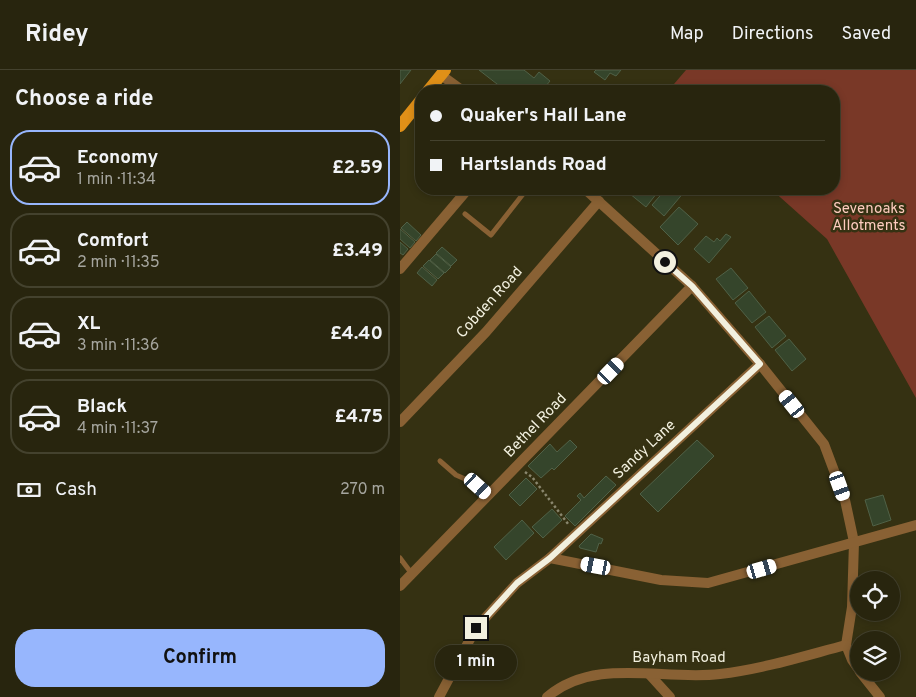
<!DOCTYPE html>
<meta charset="utf-8">
<style>
:root{--surface:#28250e;--page:#34311c;--text:#f1f3f6;--muted:#a5a59e;--line:#44422e;--accent:#97b6fd}
body{margin:0;font-family:Overpass,sans-serif;background:var(--page);color:var(--text);height:100vh;display:flex;flex-direction:column;font-size:19px;white-space:nowrap}
*{box-sizing:border-box;margin:0}
p{font-size:16px;color:var(--muted)}
.icon{flex:none;width:28px;height:28px;fill:none;stroke:currentColor;stroke-width:2;stroke-linecap:round;stroke-linejoin:round}
.map{position:relative;flex:1;overflow:hidden}
.panel{display:flex;flex-direction:column;background:var(--surface);width:400px}
.panel>*{flex:none}
.banner{position:absolute;left:15px;top:15px;width:425px;height:110px;border-radius:20px;box-shadow:0 2px 8px #0003,0 0 0 1px var(--line);display:grid;align-content:center;height:110px;padding:0 15px;background:var(--surface)}
.tools{position:absolute;left:450px;top:501px;display:grid;gap:10px}
.tools a{display:grid;place-items:center;width:50px;height:50px;border-radius:50%;background:var(--surface);box-shadow:0 2px 8px #0003,0 0 0 1px var(--line);font-size:25px}
.end{position:absolute;width:22px;height:22px;margin:-11px;border:6px solid #f2f0df;background:#111;box-shadow:0 0 0 2px #111}
.from{border-radius:50%}
.bubble{position:absolute;height:35px;border-radius:18px;background:var(--surface);box-shadow:0 2px 8px #0003,0 0 0 1px var(--line);font-size:16px;font-weight:700;line-height:35px;text-align:center}
.car{position:absolute;width:15px;height:30px;margin:-15px -8px;border-radius:6px;box-shadow:0 0 4px 1px #0007;background:linear-gradient(#fff 24%,#345 0 40%,#fff 0 76%,#345 0 86%,#fff 0)}
.banner b{display:flex;align-items:center;gap:18px;height:48px;font-size:19px}
.banner b+b{border-top:1px solid var(--line)}
.banner i{width:12px;height:12px;background:var(--text)}
ul{padding:0;list-style:none}
li{display:flex;align-items:center;gap:15px;height:75px;margin:0 10px 8px;padding:0 5px;border:2px solid var(--line);border-radius:20px}
li div{flex:1}
li b{display:block;font-size:19px}
li em{font-style:normal;font-weight:700}
li.selected{border-color:var(--accent)}
li>.icon{width:45px;height:45px;stroke-width:1.5}
h2{padding:0 15px;font-size:22px;line-height:60px}
.pay{display:flex;align-items:center;gap:12px;height:55px;padding:0 15px;font-size:19px}
.pay p{margin-inline-start:auto}
.cta{display:flex;gap:10px;margin-top:auto;padding:10px 15px}
.cta a{flex:1;height:58px;border-radius:20px;background:var(--accent);color:#111;font-size:20px;font-weight:700;line-height:58px;text-align:center}
header{display:flex;align-items:center;gap:30px;box-sizing:border-box;height:70px;padding:0 25px;background:var(--surface);border-bottom:1px solid var(--line)}
header strong{font-size:24px}
nav{display:flex;gap:28px;margin-inline-start:auto;font-size:18px}
main{display:flex;flex:1;min-height:0}
.map>svg:first-child{display:block}
.green{fill:#793827}
.building{fill:#35452b;stroke:#506147}
.lines{fill:none;stroke-linecap:round;stroke-linejoin:round}
.path{stroke:#8a876e;stroke-width:2.5;stroke-dasharray:2.5 2.5;stroke-linecap:butt}
.lane{stroke:#896134;stroke-width:5}
.street{stroke:#896134;stroke-width:10}
.primary{stroke:#e09018;stroke-width:12}
.route{stroke:#f2f0df;stroke-width:6}
.labels{text-anchor:middle;dominant-baseline:central;stroke-width:5;stroke-linejoin:round;paint-order:stroke}
.park-label{font-size:15px;fill:#fdcbbe;stroke:#353112}
.street-label{font-size:15px;fill:#f2f0df;stroke:#353112}
</style>
<header>
<strong>Ridey</strong>
<nav><a>Map</a><a>Directions</a><a>Saved</a></nav>
</header>
<main>
<section class="panel">
<h2>Choose a ride</h2>
<ul>
<li class="selected"><svg class="icon" aria-label="car" viewBox="0 0 24 24"><path d="M5 17H2v-5l4-1 3-4h7l3 4 3 1v5h-3M9 17h6M6 11h13"/><circle cx="7" cy="17" r="2"/><circle cx="17" cy="17" r="2"/></svg><div><b>Economy</b><p>1 min · 11:34</p></div><em>£2.59</em></li>
<li><svg class="icon" aria-label="car" viewBox="0 0 24 24"><path d="M5 17H2v-5l4-1 3-4h7l3 4 3 1v5h-3M9 17h6M6 11h13"/><circle cx="7" cy="17" r="2"/><circle cx="17" cy="17" r="2"/></svg><div><b>Comfort</b><p>2 min · 11:35</p></div><em>£3.49</em></li>
<li><svg class="icon" aria-label="car" viewBox="0 0 24 24"><path d="M5 17H2v-5l4-1 3-4h7l3 4 3 1v5h-3M9 17h6M6 11h13"/><circle cx="7" cy="17" r="2"/><circle cx="17" cy="17" r="2"/></svg><div><b>XL</b><p>3 min · 11:36</p></div><em>£4.40</em></li>
<li><svg class="icon" aria-label="car" viewBox="0 0 24 24"><path d="M5 17H2v-5l4-1 3-4h7l3 4 3 1v5h-3M9 17h6M6 11h13"/><circle cx="7" cy="17" r="2"/><circle cx="17" cy="17" r="2"/></svg><div><b>Black</b><p>4 min · 11:37</p></div><em>£4.75</em></li>
</ul>
<div class="pay"><svg class="icon" aria-label="cash" viewBox="0 0 24 24"><path d="M3 7h18v10H3z"/><circle cx="12" cy="12" r="2"/></svg>Cash<p>270 m</p></div>
<div class="cta"><a>Confirm</a></div>
</section>
<div class="map">
<svg width="516" height="627" viewBox="0 0 516 627">
<rect width="100%" height="100%" fill="#353112"/>
<polygon class="green" points="286,0 516,0 516,328 427,169 371,119 434,119 434,21 268,21"/>
<g class="building">
<polygon points="0,0 11,0 0,14"/>
<polygon points="79,0 124,0 134,8 139,2 150,11 145,17 150,21 106,21"/>
<polygon points="196,0 221,0 216,6 210,3 205,10 194,2"/>
<polygon points="224,119 252,119 257,123 246,137"/>
<polygon points="266,119 282,119 285,121 264,146 252,135"/>
<polygon points="279,137 298,154 278,175 260,157"/>
<polygon points="7,152 21,165 16,171 1,158"/>
<polygon points="0,159 15,172 10,178 0,169"/>
<polygon points="326,164 331,167 309,193 294,179 306,166 314,172 317,168 320,171"/>
<polygon points="0,172 8,179 3,185 0,183"/>
<polygon points="42,177 57,190 51,196 36,183"/>
<polygon points="36,184 51,197 45,203 30,190"/>
<polygon points="29,190 44,203 38,209 23,196"/>
<polygon points="22,197 37,210 32,216 17,203"/>
<polygon points="331,198 348,218 333,230 316,209"/>
<polygon points="349,221 366,242 352,253 335,233"/>
<polygon points="369,246 386,266 372,278 355,257"/>
<polygon points="389,269 406,289 392,301 375,280"/>
<polygon points="170,370 177,377 154,400 152,398 141,408 128,396 150,374 157,382"/>
<polygon points="297,370 314,386 258,442 240,424"/>
<polygon points="206,406 216,415 175,456 165,446 181,430 177,426 180,423 184,428"/>
<polygon points="126,408 137,419 120,436 109,425"/>
<polygon points="483,425 491,450 473,456 465,430"/>
<polygon points="152,439 162,450 143,468 132,457"/>
<polygon points="122,450 134,463 106,490 94,477"/>
<polygon points="191,464 203,469 201,474 199,473 196,482 180,478 179,476"/>
</g>
<g class="lines">
<polyline class="path" points="125,402 132,407 169,455"/>
<g class="lane">
<polyline points="65,144 91,165 127,119"/>
<polyline points="40,391 56,405 74,413 88,425"/>
<polyline points="0,488 12,504"/>
</g>
<g class="street">
<polyline points="41,5 63,21"/>
<polyline points="185,119 292,216 360,294 424,374 445,430 454,472 452,537 446,575 452,590 459,600"/>
<polyline points="0,199 68,119"/>
<polyline points="0,352 86,262 199,131"/>
<polyline points="150,488 360,294"/>
<polyline points="0,516 292,216"/>
<polyline points="460,602 480,627"/>
<polyline points="249,604 270,627"/>
<polyline points="39,627 76,558 117,513 150,488 261,510 308,513 516,455"/>
<path d="M147,627c49,-41 115,-16 173,-23 43,-5 84,-18 126,-29"/>
</g>
<g class="primary">
<polyline points="28,21 45,0"/>
<polyline points="0,56 21,30"/>
</g>
</g>
<g class="lines">
<polyline class="route" points="76,558 117,513 150,488 360,294 292,216 265,192"/>
</g>
<g class="labels">
<g class="park-label">
<text x="469" y="139">Sevenoaks<tspan x="469" dy="17">Allotments</tspan></text>
</g>
<g class="street-label">
<text transform="translate(90 233) rotate(-48)">Cobden Road</text>
<text transform="translate(136 356) rotate(-46)">Bethel Road</text>
<text transform="translate(245 380) rotate(-43)">Sandy Lane</text>
<text x="279" y="588">Bayham Road</text>
</g>
</g>
</svg>
<div class="tools">
<a><svg class="icon" aria-label="locate" viewBox="0 0 24 24"><circle cx="12" cy="12" r="6"/><path d="M12 2v4M12 18v4M2 12h4M18 12h4"/></svg></a>
<a><svg class="icon" aria-label="layers" viewBox="0 0 24 24"><path d="M12 4l9 5-9 5-9-5zM3 14l9 5 9-5"/></svg></a>
</div>
<i class="end from" style="left:265px;top:192px"></i>
<i class="end" style="left:76px;top:558px"></i>
<div class="bubble" style="left:35px;top:575px;width:82px">1 min</div>
<i class="car" style="left:211px;top:301px;rotate:44deg"></i>
<i class="car" style="left:392px;top:334px;rotate:321deg"></i>
<i class="car" style="left:78px;top:416px;rotate:132deg"></i>
<i class="car" style="left:440px;top:416px;rotate:160deg"></i>
<i class="car" style="left:196px;top:496px;rotate:281deg"></i>
<i class="car" style="left:362px;top:499px;rotate:74deg"></i>
<div class="banner">
<b><i class="from"></i>Quaker's Hall Lane</b>
<b><i></i>Hartslands Road</b>
</div>
</div>
</main>
